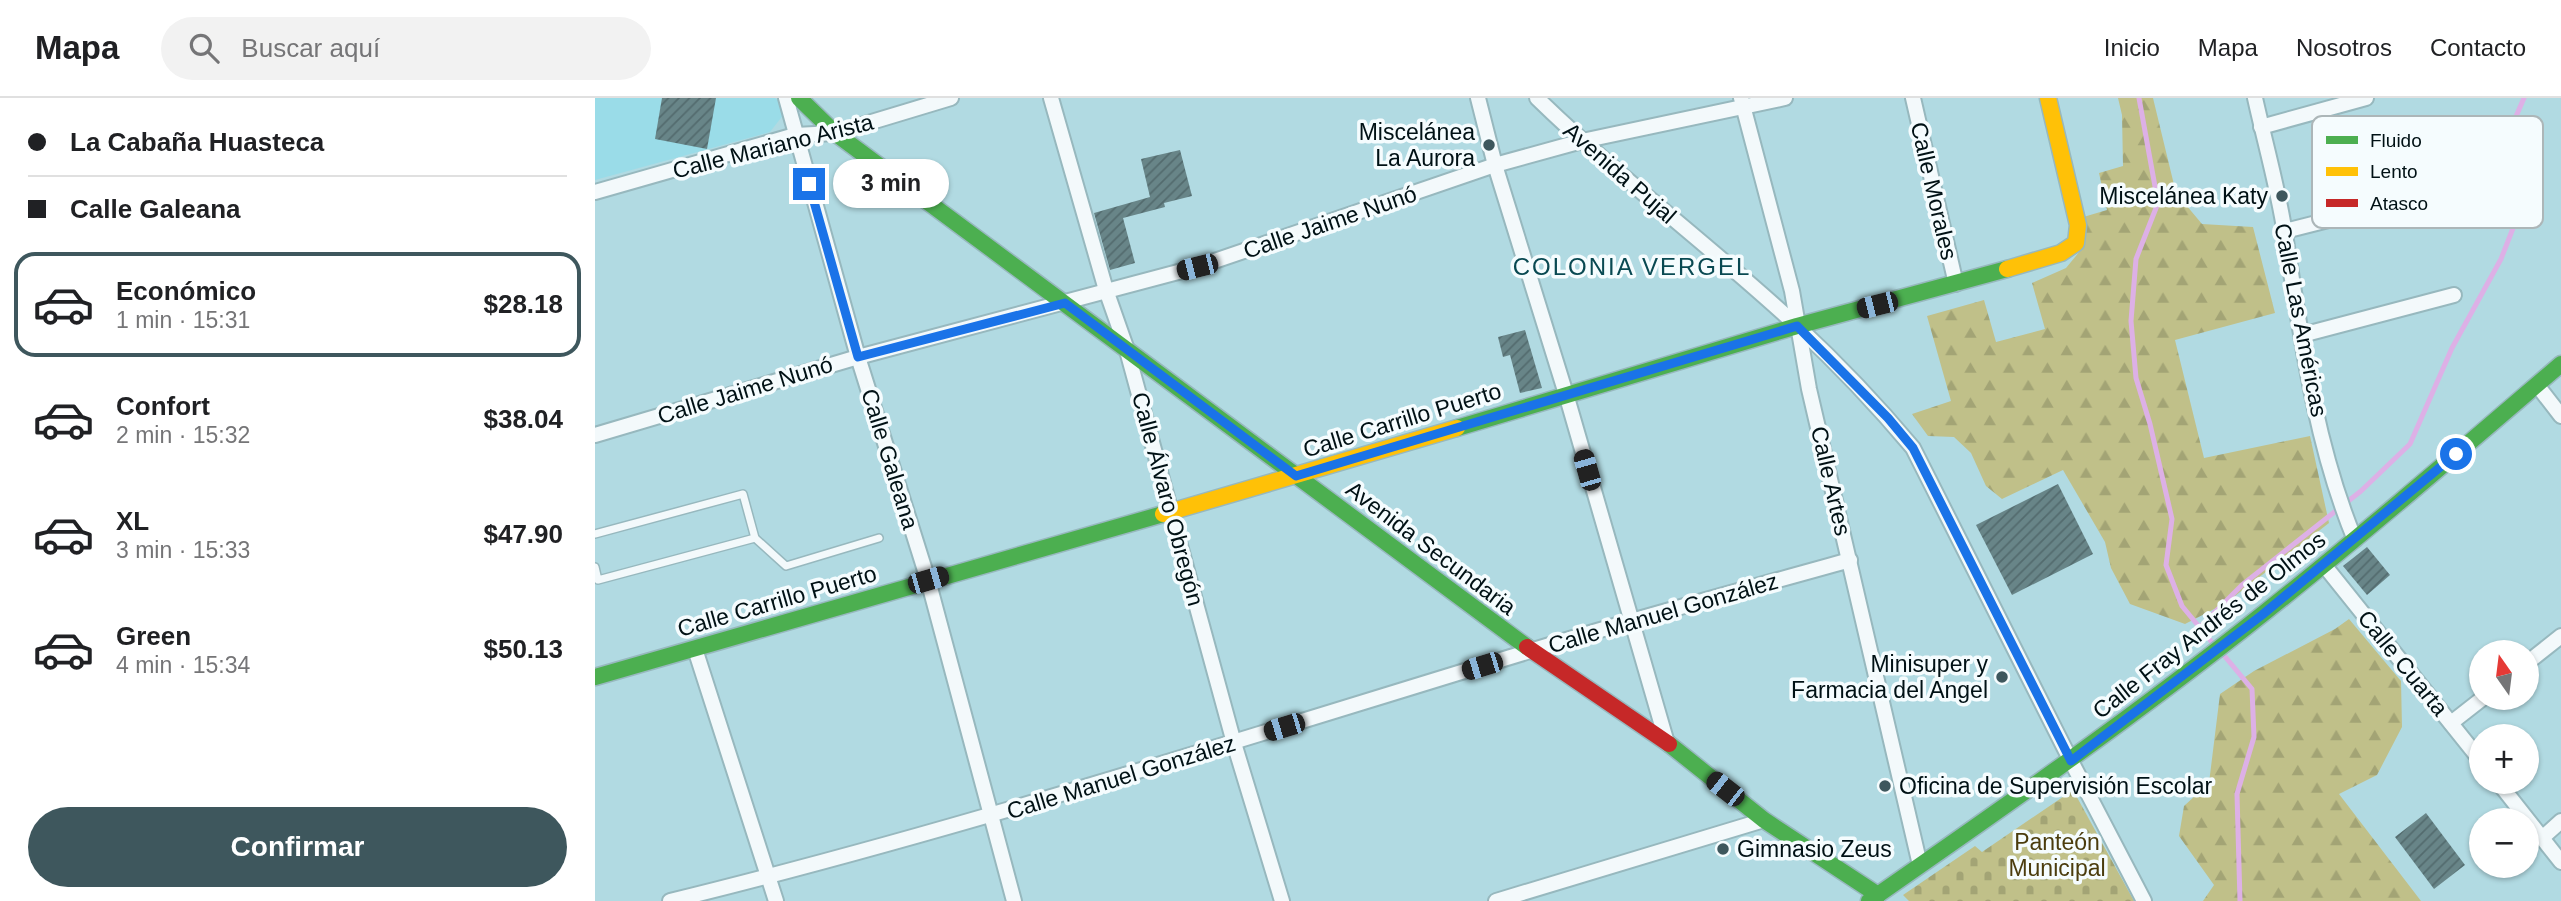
<!DOCTYPE html>
<html lang="es">
<meta charset="utf-8">
<style>
:root{--surface:#fff;--page:#f2f2f2;--text:#202124;--muted:#757577;--line:#e0e0e0;--accent:#3e575d}
body{margin:0;font-family:Helvetica,sans-serif;background:var(--page);color:var(--text);height:100vh;display:flex;flex-direction:column;font-size:26px;white-space:nowrap}
*{box-sizing:border-box;margin:0}
p{font-size:23px;color:var(--muted)}
.icon{flex:none;width:38px;height:38px;fill:none;stroke:currentColor;stroke-width:2;stroke-linecap:round;stroke-linejoin:round}
.map{position:relative;flex:1;overflow:hidden}
.drawer{display:flex;flex-direction:column;background:var(--surface);width:595px}
.drawer>*{flex:none}
.hud{display:grid;align-content:center;height:154px;padding:0 28px;background:var(--surface)}
.needle{width:46px;rotate:346deg}
.fabs{position:absolute;left:1874px;top:542px;display:grid;gap:14px}
.fabs a{display:grid;place-items:center;width:70px;height:70px;border-radius:50%;background:var(--surface);box-shadow:0 2px 5px #0004;font-size:35px}
.end{position:absolute;width:32px;height:32px;margin:-16px;border:9px solid #1a73e8;background:#fff;box-shadow:0 0 0 4px #fff}
.from{border-radius:50%}
.bubble{position:absolute;height:49px;border-radius:24px;background:var(--surface);box-shadow:0 2px 5px #0004;font-size:23px;font-weight:600;line-height:49px;text-align:center}
.car{position:absolute;width:21px;height:42px;margin:-21px -10px;border-radius:9px;box-shadow:0 0 5px 2px #0007;background:linear-gradient(#222 24%,#8ab4d8 0 40%,#222 0 76%,#8ab4d8 0 86%,#222 0)}
.hud b{display:flex;align-items:center;gap:24px;height:66px;font-size:26px}
.hud b+b{border-top:2px solid var(--line)}
.hud i{width:18px;height:18px;background:var(--text)}
ul{padding:0;list-style:none}
li{display:flex;align-items:center;gap:21px;height:105px;margin:0 14px 10px;padding:0 14px;border:4px solid transparent;border-radius:21px}
li div{flex:1}
li b{display:block;font-size:26px}
li em{font-style:normal;font-weight:600}
li.active{border-color:var(--accent)}
li>.icon{width:63px;height:63px;stroke-width:1.5}
.action{display:flex;gap:14px;margin-top:auto;padding:14px 28px}
.action a{flex:1;height:80px;border-radius:42px;background:var(--accent);color:#fff;font-size:28px;font-weight:600;line-height:80px;text-align:center}
header{display:flex;align-items:center;gap:42px;box-sizing:border-box;height:98px;padding:0 35px;background:var(--surface);border-bottom:2px solid var(--line)}
header strong{font-size:33px}
nav{display:flex;gap:38px;margin-inline-start:auto;font-size:24px}
.search{width:490px;height:63px;background:var(--page);display:flex;align-items:center;gap:18px;box-sizing:border-box;padding:0 24px;border-radius:38px;color:var(--muted);font-size:26px}
main{display:flex;flex:1;min-height:0}
.map>svg:first-child{display:block}
.built{fill:#9adce8}
.forest{fill:url(#forest-firs)}
.cemetery{fill:url(#cemetery-stones)}
.lines{fill:none;stroke-linecap:round;stroke-linejoin:round}
.stream{stroke:#ddb0e6;stroke-width:5}
.building{fill:url(#building-hatch)}
.lane-casing{stroke:#97b8be;stroke-width:10}
.street-casing{stroke:#97b8be;stroke-width:18}
.fast-casing{stroke:#97b8be;stroke-width:19}
.slow-casing{stroke:#97b8be;stroke-width:19}
.jam-casing{stroke:#97b8be;stroke-width:19}
.lane{stroke:#f3f9fb;stroke-width:7}
.street{stroke:#f3f9fb;stroke-width:14}
.fast{stroke:#4caf50;stroke-width:16}
.slow{stroke:#ffc107;stroke-width:16}
.jam{stroke:#c62828;stroke-width:16}
.route{stroke:#1a73e8;stroke-width:9}
.poi-dot{fill:#3e575d;stroke:#f5fcfe;stroke-width:2.5}
.labels{text-anchor:middle;dominant-baseline:central;stroke-width:7;stroke-linejoin:round;paint-order:stroke}
.poi-label{font-size:23px;fill:#001115;stroke:#f5fcfe;text-anchor:end}
.street-label{font-size:23px;fill:#001115;stroke:#f5fcfe}
.park-label{font-size:23px;fill:#4b3c0d;stroke:#f5fcfe}
.neighbourhood-label{font-size:24px;letter-spacing:2px;fill:#094952;stroke:#f5fcfe}
.key{fill:#f5fcfe;stroke:#acb6b8;stroke-width:2}
.key-label{font-size:19px;fill:#001115}
</style>
<header>
<strong>Mapa</strong>
<div class="search"><svg class="icon" aria-label="search" viewBox="0 0 24 24"><circle cx="10" cy="10" r="6"/><path d="M15 15l6 6"/></svg>Buscar aquí</div>
<nav><a>Inicio</a><a>Mapa</a><a>Nosotros</a><a>Contacto</a></nav>
</header>
<main>
<section class="drawer">
<div class="hud">
<b><i class="from"></i>La Cabaña Huasteca</b>
<b><i></i>Calle Galeana</b>
</div>
<ul>
<li class="active"><svg class="icon" aria-label="car" viewBox="0 0 24 24"><path d="M5 17H2v-5l4-1 3-4h7l3 4 3 1v5h-3M9 17h6M6 11h13"/><circle cx="7" cy="17" r="2"/><circle cx="17" cy="17" r="2"/></svg><div><b>Económico</b><p>1 min · 15:31</p></div><em>$28.18</em></li>
<li><svg class="icon" aria-label="car" viewBox="0 0 24 24"><path d="M5 17H2v-5l4-1 3-4h7l3 4 3 1v5h-3M9 17h6M6 11h13"/><circle cx="7" cy="17" r="2"/><circle cx="17" cy="17" r="2"/></svg><div><b>Confort</b><p>2 min · 15:32</p></div><em>$38.04</em></li>
<li><svg class="icon" aria-label="car" viewBox="0 0 24 24"><path d="M5 17H2v-5l4-1 3-4h7l3 4 3 1v5h-3M9 17h6M6 11h13"/><circle cx="7" cy="17" r="2"/><circle cx="17" cy="17" r="2"/></svg><div><b>XL</b><p>3 min · 15:33</p></div><em>$47.90</em></li>
<li><svg class="icon" aria-label="car" viewBox="0 0 24 24"><path d="M5 17H2v-5l4-1 3-4h7l3 4 3 1v5h-3M9 17h6M6 11h13"/><circle cx="7" cy="17" r="2"/><circle cx="17" cy="17" r="2"/></svg><div><b>Green</b><p>4 min · 15:34</p></div><em>$50.13</em></li>
</ul>
<div class="action"><a>Confirmar</a></div>
</section>
<div class="map">
<svg width="1966" height="803" viewBox="0 0 1966 803">
<defs>
<pattern id="forest-firs" width="22" height="20" patternUnits="userSpaceOnUse" patternTransform="scale(1.75)"><rect width="22" height="20" fill="#c0c089"/><path d="M5 1l3.5 6h-7zM16 11l3.5 6h-7z" fill="#a3a475"/></pattern>
<pattern id="cemetery-stones" width="16" height="16" patternUnits="userSpaceOnUse" patternTransform="scale(1.75)"><rect width="16" height="16" fill="#c0c089"/><path d="M2 7V4a2 2 0 0 1 4 0v3zM10 15v-3a2 2 0 0 1 4 0v3z" fill="#a3a475"/></pattern>
<pattern id="building-hatch" width="6" height="6" patternUnits="userSpaceOnUse" patternTransform="scale(1.75)"><rect width="6" height="6" fill="#688588"/><path d="M-1 1l2-2M0 6l6-6M5 7l2-2" fill="none" stroke="#536b6e"/></pattern>
</defs>
<rect width="100%" height="100%" fill="#b1dae2"/>
<polygon class="built" points="0,0 180,0 184,3 189,16 175,34 0,82"/>
<g class="forest">
<polygon points="1523,0 1558,0 1581,95 1607,126 1658,129 1680,215 1580,242 1609,360 1715,338 1734,425 1631,505 1590,526 1535,506 1516,470 1510,444 1468,372 1407,401 1391,388 1376,355 1359,339 1333,338 1317,316 1356,303 1332,218 1389,202 1401,244 1450,231 1437,185 1471,170 1485,153 1485,120 1512,112 1504,75 1528,68 1527,17"/>
<polygon points="1754,521 1806,583 1807,629 1782,677 1744,696 1826,803 1608,803 1619,787 1584,738 1589,708 1614,685 1625,596 1659,573 1740,531"/>
</g>
<polygon class="cemetery" points="1478,692 1539,803 1314,803 1308,797 1380,748 1387,754"/>
<g class="lines">
<g class="stream">
<polyline points="1544,0 1563,105 1541,161 1536,223 1541,280 1555,326 1577,421 1571,467 1587,508 1620,548"/>
<polyline points="1605,529 1647,487 1766,393 1815,346 1857,250 1906,161 1922,120 1919,23 1929,0"/>
<polyline points="1627,555 1657,591 1659,639 1642,696 1645,803"/>
</g>
</g>
<g class="building">
<polygon points="67,0 121,0 112,51 60,41"/>
<polygon points="585,52 597,98 569,105 570,109 528,120 540,165 515,172 499,115 555,99 546,61"/>
<polygon points="930,232 947,290 925,295 915,257 908,259 903,239"/>
<polygon points="1463,386 1498,456 1417,497 1381,427"/>
<polygon points="1772,449 1795,477 1772,497 1748,468"/>
<polygon points="1831,715 1870,767 1839,791 1800,739"/>
</g>
<g class="lines">
<defs>
<g id="lane">
<polyline points="0,436 148,396 160,440 191,468 284,440"/>
<polyline points="0,469 3,482 160,440"/>
</g>
<g id="street">
<polyline points="191,0 263,259 333,482 419,803"/>
<polyline points="456,0 511,192 531,249 639,645 687,803"/>
<polyline points="883,0 900,67 971,296 1072,645"/>
<path d="M942,0c82,80 175,149 259,227 41,38 81,80 117,123l158,313 73,140"/>
<polyline points="1146,0 1197,193 1214,291 1325,767"/>
<polyline points="1318,0 1361,186"/>
<path d="M1660,0c10,45 23,90 30,136 16,102 30,210 70,306"/>
<polyline points="1666,29 1771,0"/>
<polyline points="0,94 200,37 240,35 356,0"/>
<polyline points="1690,133 1911,77"/>
<polyline points="1707,237 1859,197"/>
<polyline points="1942,287 1966,318"/>
<polyline points="0,337 263,259 602,169 900,67 987,43 1190,0"/>
<polyline points="1729,467 1886,663"/>
<polyline points="100,551 181,803"/>
<polyline points="1932,565 1966,538"/>
<polyline points="1856,625 1888,600"/>
<polyline points="1903,684 1966,764"/>
<polyline points="1947,740 1966,723"/>
<path d="M75,803c290,-71 574,-163 860,-250 106,-33 213,-61 320,-91"/>
<polyline points="901,803 1169,722"/>
</g>
<g id="fast">
<polyline points="204,0 240,35 932,549"/>
<polyline points="862,330 1202,228 1412,171"/>
<polyline points="0,579 568,416"/>
<polyline points="1074,646 1169,722 1283,797"/>
<path d="M1274,803c134,-93 267,-186 395,-288 101,-80 199,-165 297,-249"/>
</g>
<g id="slow">
<polyline points="1412,171 1466,155 1481,145 1483,127 1453,0"/>
<polyline points="568,416 862,330"/>
</g>
<polyline id="jam" points="932,549 1074,646"/>
</defs>
<use href="#lane" class="lane-casing"/>
<use href="#street" class="street-casing"/>
<use href="#fast" class="fast-casing"/>
<use href="#slow" class="slow-casing"/>
<use href="#jam" class="jam-casing"/>
<use href="#lane" class="lane"/>
<use href="#street" class="street"/>
<use href="#fast" class="fast"/>
<use href="#slow" class="slow"/>
<use href="#jam" class="jam"/>
</g>
<g class="lines">
<polyline class="route" points="214,86 263,259 470,205 701,378 1202,228 1293,320 1318,350 1476,663 1667,517 1861,356"/>
</g>
<g class="poi-dot">
<circle cx="894" cy="47" r="7"/>
<circle cx="1687" cy="98" r="7"/>
<circle cx="1407" cy="579" r="7"/>
<circle cx="1290" cy="688" r="7"/>
<circle cx="1128" cy="751" r="7"/>
</g>
<g class="labels">
<g class="poi-label">
<text x="880" y="34">Miscelánea<tspan x="880" dy="26">La Aurora</tspan></text>
<text x="1673" y="98">Miscelánea Katy</text>
<text x="1393" y="566">Minisuper y<tspan x="1393" dy="26">Farmacia del Angel</tspan></text>
<text x="1304" y="688" text-anchor="start">Oficina de Supervisión Escolar</text>
<text x="1142" y="751" text-anchor="start">Gimnasio Zeus</text>
</g>
<g class="street-label">
<text transform="translate(178 48) rotate(-14)">Calle Mariano Arista</text>
<text transform="translate(1025 75) rotate(41)">Avenida Pujal</text>
<text transform="translate(1339 93) rotate(77)">Calle Morales</text>
<text transform="translate(735 124) rotate(-19)">Calle Jaime Nunó</text>
<text transform="translate(1706 222) rotate(79)">Calle Las Américas</text>
<text transform="translate(150 292) rotate(-17)">Calle Jaime Nunó</text>
<text transform="translate(807 322) rotate(-17)">Calle Carrillo Puerto</text>
<text transform="translate(295 361) rotate(73)">Calle Galeana</text>
<text transform="translate(1236 383) rotate(77)">Calle Artes</text>
<text transform="translate(573 401) rotate(75)">Calle Álvaro Obregón</text>
<text transform="translate(836 450) rotate(37)">Avenida Secundaria</text>
<text transform="translate(182 503) rotate(-16)">Calle Carrillo Puerto</text>
<text transform="translate(1068 515) rotate(-16)">Calle Manuel González</text>
<text transform="translate(1614 527) rotate(-38)">Calle Fray Andrés de Olmos</text>
<text transform="translate(1808 565) rotate(51)">Calle Cuarta</text>
<text transform="translate(526 679) rotate(-17)">Calle Manuel González</text>
</g>
<g class="park-label">
<text x="1462" y="744">Panteón<tspan x="1462" dy="26">Municipal</tspan></text>
</g>
<g class="neighbourhood-label">
<text x="1037" y="168">COLONIA VERGEL</text>
</g>
</g>
<rect x="1717" y="18" width="231" height="112" rx="10" class="key"/>
<rect x="1731" y="38" width="32" height="8" fill="#4caf50"/>
<rect x="1731" y="69" width="32" height="9" fill="#ffc107"/>
<rect x="1731" y="101" width="32" height="8" fill="#c62828"/>
<g class="key-label">
<text x="1775" y="49">Fluido</text>
<text x="1775" y="80">Lento</text>
<text x="1775" y="112">Atasco</text>
</g>
</svg>
<div class="fabs">
<a><svg class="needle" viewBox="-14 -14 28 28"><path d="M0-13l5 13h-10z" fill="#e53935"/><path d="M0 13l5-13h-10z" fill="#757577"/></svg></a>
<a>+</a>
<a>−</a>
</div>
<i class="end from" style="left:1861px;top:356px"></i>
<i class="end" style="left:214px;top:86px"></i>
<div class="bubble" style="left:238px;top:61px;width:116px">3 min</div>
<i class="car" style="left:602px;top:169px;rotate:256deg"></i>
<i class="car" style="left:1282px;top:207px;rotate:256deg"></i>
<i class="car" style="left:992px;top:372px;rotate:344deg"></i>
<i class="car" style="left:333px;top:482px;rotate:74deg"></i>
<i class="car" style="left:887px;top:568px;rotate:253deg"></i>
<i class="car" style="left:689px;top:629px;rotate:253deg"></i>
<i class="car" style="left:1130px;top:691px;rotate:308deg"></i>
</div>
</main>
